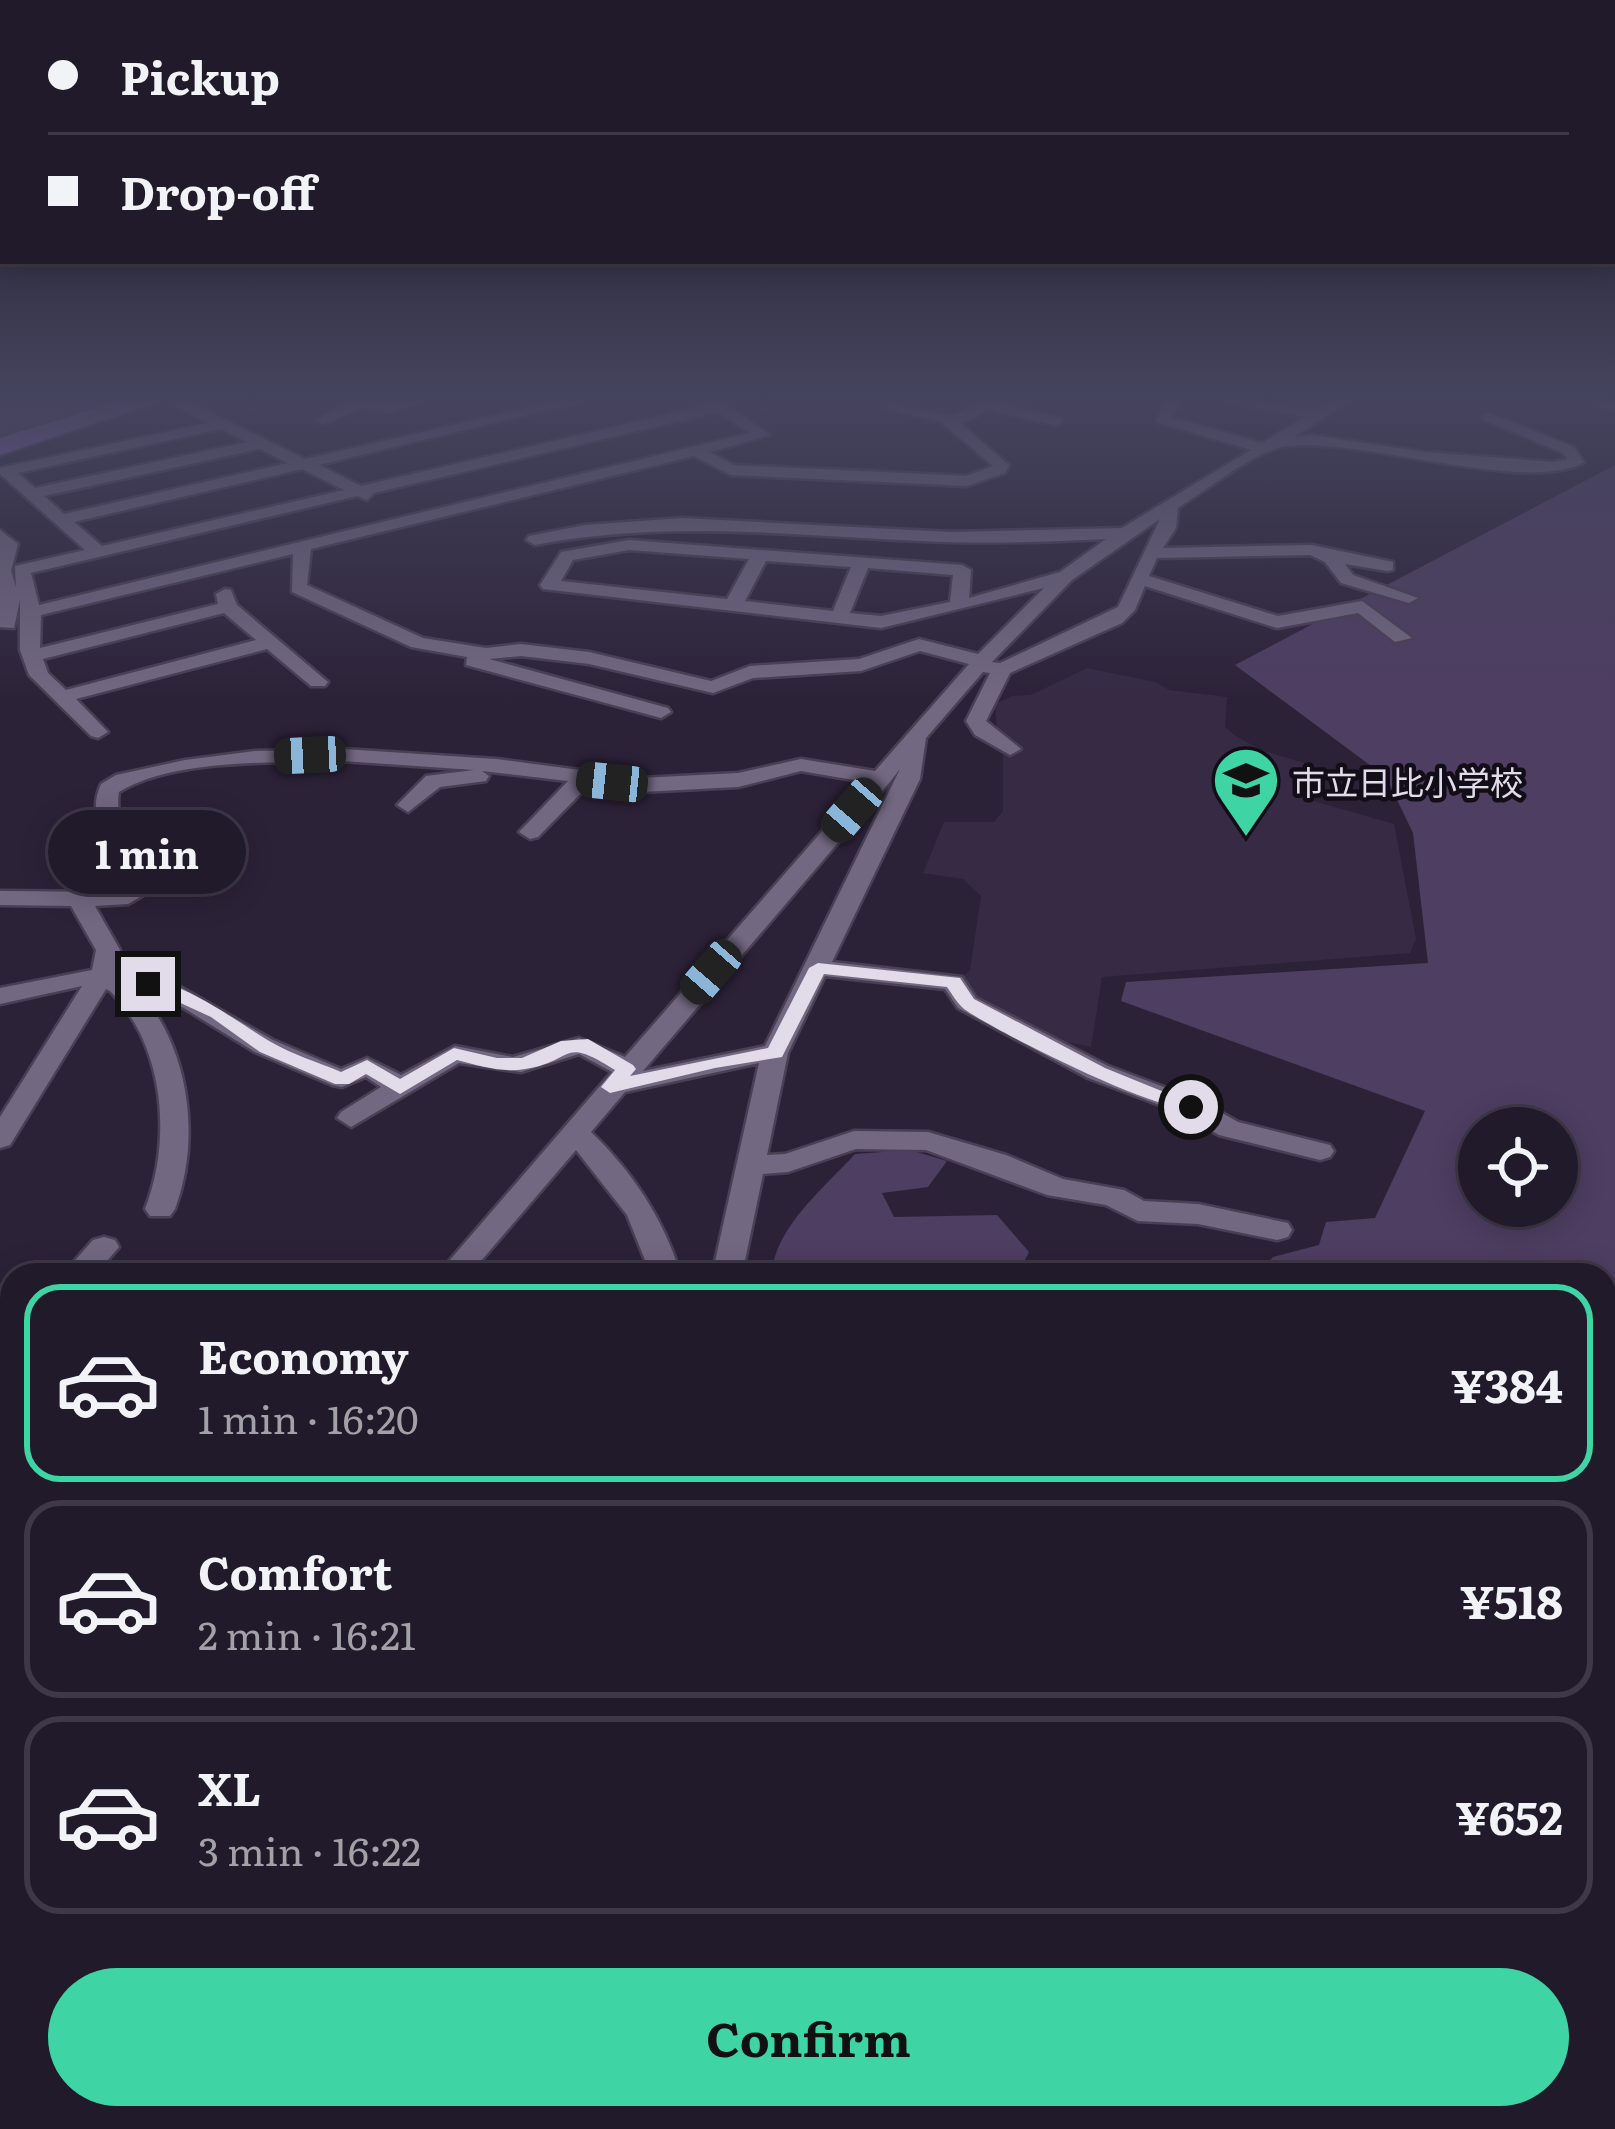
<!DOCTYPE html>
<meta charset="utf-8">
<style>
:root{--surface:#211a2a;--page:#2d2736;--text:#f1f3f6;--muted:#a2a1a8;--line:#3e3847;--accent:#3ed4a3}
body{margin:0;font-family:Literata,"Noto Sans JP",serif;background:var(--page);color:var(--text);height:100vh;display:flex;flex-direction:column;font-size:45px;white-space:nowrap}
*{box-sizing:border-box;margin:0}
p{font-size:39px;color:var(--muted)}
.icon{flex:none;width:66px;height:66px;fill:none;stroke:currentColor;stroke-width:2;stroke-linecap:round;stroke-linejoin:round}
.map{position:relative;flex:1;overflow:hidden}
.drawer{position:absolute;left:0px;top:1263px;width:1617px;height:867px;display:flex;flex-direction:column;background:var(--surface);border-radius:36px 36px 0 0;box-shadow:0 6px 30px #0003,0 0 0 3px var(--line)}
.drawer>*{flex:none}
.banner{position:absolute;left:0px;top:0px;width:1617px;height:264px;box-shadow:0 6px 30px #0003,0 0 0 3px var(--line);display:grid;align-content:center;height:264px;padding:0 48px;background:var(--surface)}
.fabs{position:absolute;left:1458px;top:1107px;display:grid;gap:24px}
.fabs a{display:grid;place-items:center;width:120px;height:120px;border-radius:50%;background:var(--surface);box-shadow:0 6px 30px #0003,0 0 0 3px var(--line);font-size:60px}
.end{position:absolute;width:54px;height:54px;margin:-27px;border:15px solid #e1dbea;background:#111;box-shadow:0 0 0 6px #111}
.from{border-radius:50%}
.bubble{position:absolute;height:84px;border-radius:42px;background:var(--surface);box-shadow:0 6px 30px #0003,0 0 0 3px var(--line);font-size:39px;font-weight:700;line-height:84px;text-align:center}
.car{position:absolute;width:36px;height:72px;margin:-36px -18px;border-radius:15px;box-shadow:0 0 9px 3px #0007;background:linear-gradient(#222 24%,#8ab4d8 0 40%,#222 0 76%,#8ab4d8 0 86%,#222 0)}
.banner b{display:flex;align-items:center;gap:42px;height:114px;font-size:45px}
.banner b+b{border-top:3px solid var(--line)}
.banner i{width:30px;height:30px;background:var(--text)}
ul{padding:21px 0 0;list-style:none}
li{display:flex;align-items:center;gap:36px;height:198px;margin:0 24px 18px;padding:0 24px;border:6px solid var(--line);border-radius:36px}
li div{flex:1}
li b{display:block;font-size:45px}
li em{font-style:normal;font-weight:700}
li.active{border-color:var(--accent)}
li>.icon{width:108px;height:108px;stroke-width:1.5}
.cta{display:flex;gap:24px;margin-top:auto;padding:24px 48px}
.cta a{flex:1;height:138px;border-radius:72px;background:var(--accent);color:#111;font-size:48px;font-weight:700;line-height:138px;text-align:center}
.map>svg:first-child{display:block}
.built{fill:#362a45}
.green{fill:#4e3e62;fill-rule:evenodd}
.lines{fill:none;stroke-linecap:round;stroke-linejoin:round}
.stream{stroke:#1a002f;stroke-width:14}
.minor-casing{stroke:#494054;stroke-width:5}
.tertiary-casing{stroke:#494054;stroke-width:5}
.trunk-casing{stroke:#494054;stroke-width:5}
.minor{fill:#736882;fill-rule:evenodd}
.tertiary{fill:#736882;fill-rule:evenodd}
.trunk{fill:#9068bd;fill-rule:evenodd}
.route{fill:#e1dbea}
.labels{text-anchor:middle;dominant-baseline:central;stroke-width:9;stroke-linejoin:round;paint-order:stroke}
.poi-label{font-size:33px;fill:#e1dbea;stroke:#120e18;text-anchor:start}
</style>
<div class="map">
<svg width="1615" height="2129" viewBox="0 0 1615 2129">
<rect width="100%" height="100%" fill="#2c2238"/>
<polygon class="built" points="1087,668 1155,682 1169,690 1227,697 1225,727 1234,735 1261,750 1324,769 1324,788 1310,800 1394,824 1416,939 1410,953 1102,977 1091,1047 1062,1041 1055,1045 969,997 962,978 970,970 981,896 963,879 923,873 944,822 994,822 1003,811 1003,754 1021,747 997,729 995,704 1012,696 1031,695"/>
<g class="green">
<polygon points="0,402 119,402 0,437"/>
<path d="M1615,465v1664h-331l-6,-11h327v-843h-347l15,-18 46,-12 7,-23 49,-4 50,-107 -304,-110 5,-19 302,-19 -15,-130 -27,-56 -151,-112zM1479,1128h78v78h-78z"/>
<path d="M910,1150l37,11 -19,26 -46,6 12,24 103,-2 32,37 -12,23h-245c1,-46 53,-88 83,-121z"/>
<polygon points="888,2118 1089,2118 1084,2129 890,2129"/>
</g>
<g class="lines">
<polyline class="stream" points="0,1961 12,1954"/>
<defs>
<g id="minor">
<path d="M170,402h19l116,57 248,-57h28l-262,63 42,21 347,-81 -2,-3h17l47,33 -60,17 24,13 232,11 27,-10 -53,-45 -52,-11v-6l64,12 28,-14h14l67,16 2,3 -7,4 -68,-15 -27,14 48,41 -4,8 -38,13 -236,-11 -37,-19 -383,93 -4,36 116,53 63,10 35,-4 68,8 122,29 39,-15 109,-7 60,-20 59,15 66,-66 -163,40 -338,-39 -3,-4 21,-33 68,-12 333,25 9,5 -2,28 91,-26 46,-33c-61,3 -123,5 -185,2 -131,-6 -256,-21 -386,4l-9,-5 3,-4 56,-11 97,-7 268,14 172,-4 129,-78 -94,-28 7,-20h15l-8,15 91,26 43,-26 -75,-15 87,8 12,-8h18l-53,35 18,-2 113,17 129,10 13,-3 -4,-6 -79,-33 -2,-3 7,-4 85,34 10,15c-55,34 -232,-28 -302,-15 -28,5 -78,45 -104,61l-2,20 -13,20 149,-3 81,17v8l-6,1 -42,-7 8,11 65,23 -9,5 -68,-20 -16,-21 -15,-7 -153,3 -8,18 129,40 84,-15 50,37 -17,4 -37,-29 -81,15 -132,-42 -10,24 -13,13 -112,50 -24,48 35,28 -11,6 -35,-20 -9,-14 24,-48 -7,-1 -57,66 -6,41 -88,183 130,15 14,21 132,68 93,35 37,21 92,23 4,6 -4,6 -10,3 -101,-25 -38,-22 -93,-35 -130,-70 -13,-19 -120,-13 -37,77 -21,102 18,-1 69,-23 74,1 78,23 57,24 61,11 20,11 54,3 90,19 4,7 -4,7 -11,3 -79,-16 -60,-3 -32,-16 -59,-10 -121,-45 -70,-1 -68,23 -25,2 -21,101h-30l47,-212 -134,29 -34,40c42,40 73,88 90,143h-30l-24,-60 -51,-65 -107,125h-32l175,-203 -33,-18 -58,18 -62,-9 -108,64 -14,-9 4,-6 40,-25 -15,-10 -24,10 -10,-2 -77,-33 -73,-45 -42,-15c50,58 61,147 35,217l-5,7h-20l-5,-7c27,-69 20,-163 -35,-218l-4,-2 -96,156 -10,3v-31l82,-131 -82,18v-16l92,-18 4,-20 -25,-44 -71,-1v-14l116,1 20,-10c-11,-37 -55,-53 -35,-98l15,-9 69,-15 70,-9 88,-2 153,10 145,19 97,-5 63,-14 74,12 94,-107 -49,-13 -59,20 -108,7 -40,15 -124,-29 -68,-8 -32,3 179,49 3,4 -10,6 -195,-53 1,-8 -56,-10 -119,-55 1,-38 -252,61 -1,33 178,-44 -2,-10 9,-5 6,1 6,15 91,77 -3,4h-14l-44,-37 -191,50 32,33 -10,6 -7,-2 -62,-61 -9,-25v-50l-6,28 -14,-1v-97l18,14 -7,27 5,16 -1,-21 70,-16 -85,-76v-6l208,-45zM718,412l32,21 -711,172 -8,-32 326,-77 10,4 7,-7zM221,429l26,13 -212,46 -17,-15zM260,449l28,14 -224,51 -20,-18zM302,469l42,21 -242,56 -28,-24zM1160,519l-42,88 -118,56 -8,-1 80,-82zM629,550l120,9 -22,40 -166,-18 12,-21zM766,561l85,6 -18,44 -88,-10zM868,568l85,7 -3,27 -69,14 -31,-3zM224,613l32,27 -190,50 -18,-17 -5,-14zM343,761l131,9 -48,6 -29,29 11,7 32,-25 46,-6 3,-5 -7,-5 86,10 -49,51 11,7 8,-2 52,-53 51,8 97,-5 63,-16 64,11 -240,275 -46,-19 -66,19 -58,-11 -54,29 -34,-17 -26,11 -68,-29 -91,-52 -67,-14 5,-24 -25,-44 33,-2 33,-19c-11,-37 -49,-51 -42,-93 56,-34 160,-29 224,-31zM900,769l-135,277 -122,25 246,-288z"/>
<polygon points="348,402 420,402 390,412 361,408 323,424 316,420"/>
<polygon points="1594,402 1615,402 1615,410 1596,405"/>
<polygon points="104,1237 115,1240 119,1247 95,1275 62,1275 93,1240"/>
<polygon points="0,1288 12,1291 12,1313 0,1310"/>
</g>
<g id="tertiary">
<polygon points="0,1624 12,1625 12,1663 0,1662"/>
<polygon points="12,1894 12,1945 0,1950 0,1899"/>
<polygon points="314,2118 372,2118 377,2129 319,2129"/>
</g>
<polygon id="trunk" points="116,402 158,402 0,455 0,438"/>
</defs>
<use href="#minor" class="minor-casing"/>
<use href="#tertiary" class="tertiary-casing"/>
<use href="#trunk" class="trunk-casing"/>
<use href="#minor" class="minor"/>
<use href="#tertiary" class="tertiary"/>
<use href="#trunk" class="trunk"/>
</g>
<linearGradient id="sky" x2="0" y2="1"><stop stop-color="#18131f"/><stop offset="0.57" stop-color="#45445e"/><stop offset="1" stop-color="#45445e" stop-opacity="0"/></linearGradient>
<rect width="1615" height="700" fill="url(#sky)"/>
<path class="route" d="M818,963l142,15 14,21 131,69 96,39c-22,18 -208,-77 -237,-98 -7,-6 -12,-15 -17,-22l-123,-13 -42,83 -67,11 -105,25 -9,-6 14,-17c-55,-35 -39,-9 -90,-1 -23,4 -45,-3 -68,-9l-57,34 -34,-20 -17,10h-14l-75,-32 -49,-35 -72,-33c25,-18 107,44 132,58 22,13 47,20 70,30l26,-12 33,19 54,-31 43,10h25l39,-17 27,-2 45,26 3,4 -6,7 138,-28 41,-80z"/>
<defs>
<symbol id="school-pin" viewBox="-11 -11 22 30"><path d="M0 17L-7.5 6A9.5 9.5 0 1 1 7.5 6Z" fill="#3ed4a3" stroke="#120e18"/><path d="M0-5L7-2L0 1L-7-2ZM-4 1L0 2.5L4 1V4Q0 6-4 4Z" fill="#111"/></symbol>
</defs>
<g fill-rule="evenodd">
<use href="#school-pin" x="1208" y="742" width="76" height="104"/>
</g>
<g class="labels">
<g class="poi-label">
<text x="1292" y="780">市立日比小学校</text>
</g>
</g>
</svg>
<div class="fabs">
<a><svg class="icon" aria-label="locate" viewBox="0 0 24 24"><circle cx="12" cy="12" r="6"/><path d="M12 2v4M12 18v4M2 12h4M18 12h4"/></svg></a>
</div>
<i class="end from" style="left:1191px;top:1107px"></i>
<i class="end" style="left:148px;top:984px"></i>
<div class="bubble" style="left:48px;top:810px;width:198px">1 min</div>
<i class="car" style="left:310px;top:755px;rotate:267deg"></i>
<i class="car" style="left:612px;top:782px;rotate:276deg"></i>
<i class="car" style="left:852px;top:810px;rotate:221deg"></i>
<i class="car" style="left:711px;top:972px;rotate:221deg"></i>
<div class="banner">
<b><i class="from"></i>Pickup</b>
<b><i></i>Drop-off</b>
</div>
<section class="drawer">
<ul>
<li class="active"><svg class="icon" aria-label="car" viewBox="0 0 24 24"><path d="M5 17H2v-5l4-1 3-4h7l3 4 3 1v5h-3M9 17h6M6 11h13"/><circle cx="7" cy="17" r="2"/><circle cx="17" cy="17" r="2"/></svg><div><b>Economy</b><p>1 min · 16:20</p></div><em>¥384</em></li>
<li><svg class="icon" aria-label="car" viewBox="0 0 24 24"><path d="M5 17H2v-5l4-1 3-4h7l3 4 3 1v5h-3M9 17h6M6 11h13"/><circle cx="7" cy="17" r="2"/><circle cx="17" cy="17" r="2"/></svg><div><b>Comfort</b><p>2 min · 16:21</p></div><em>¥518</em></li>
<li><svg class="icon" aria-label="car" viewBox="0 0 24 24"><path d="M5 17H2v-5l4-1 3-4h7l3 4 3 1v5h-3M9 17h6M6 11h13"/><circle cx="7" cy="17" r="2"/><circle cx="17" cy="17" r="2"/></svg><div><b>XL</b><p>3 min · 16:22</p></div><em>¥652</em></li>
</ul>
<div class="cta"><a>Confirm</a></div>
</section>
</div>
